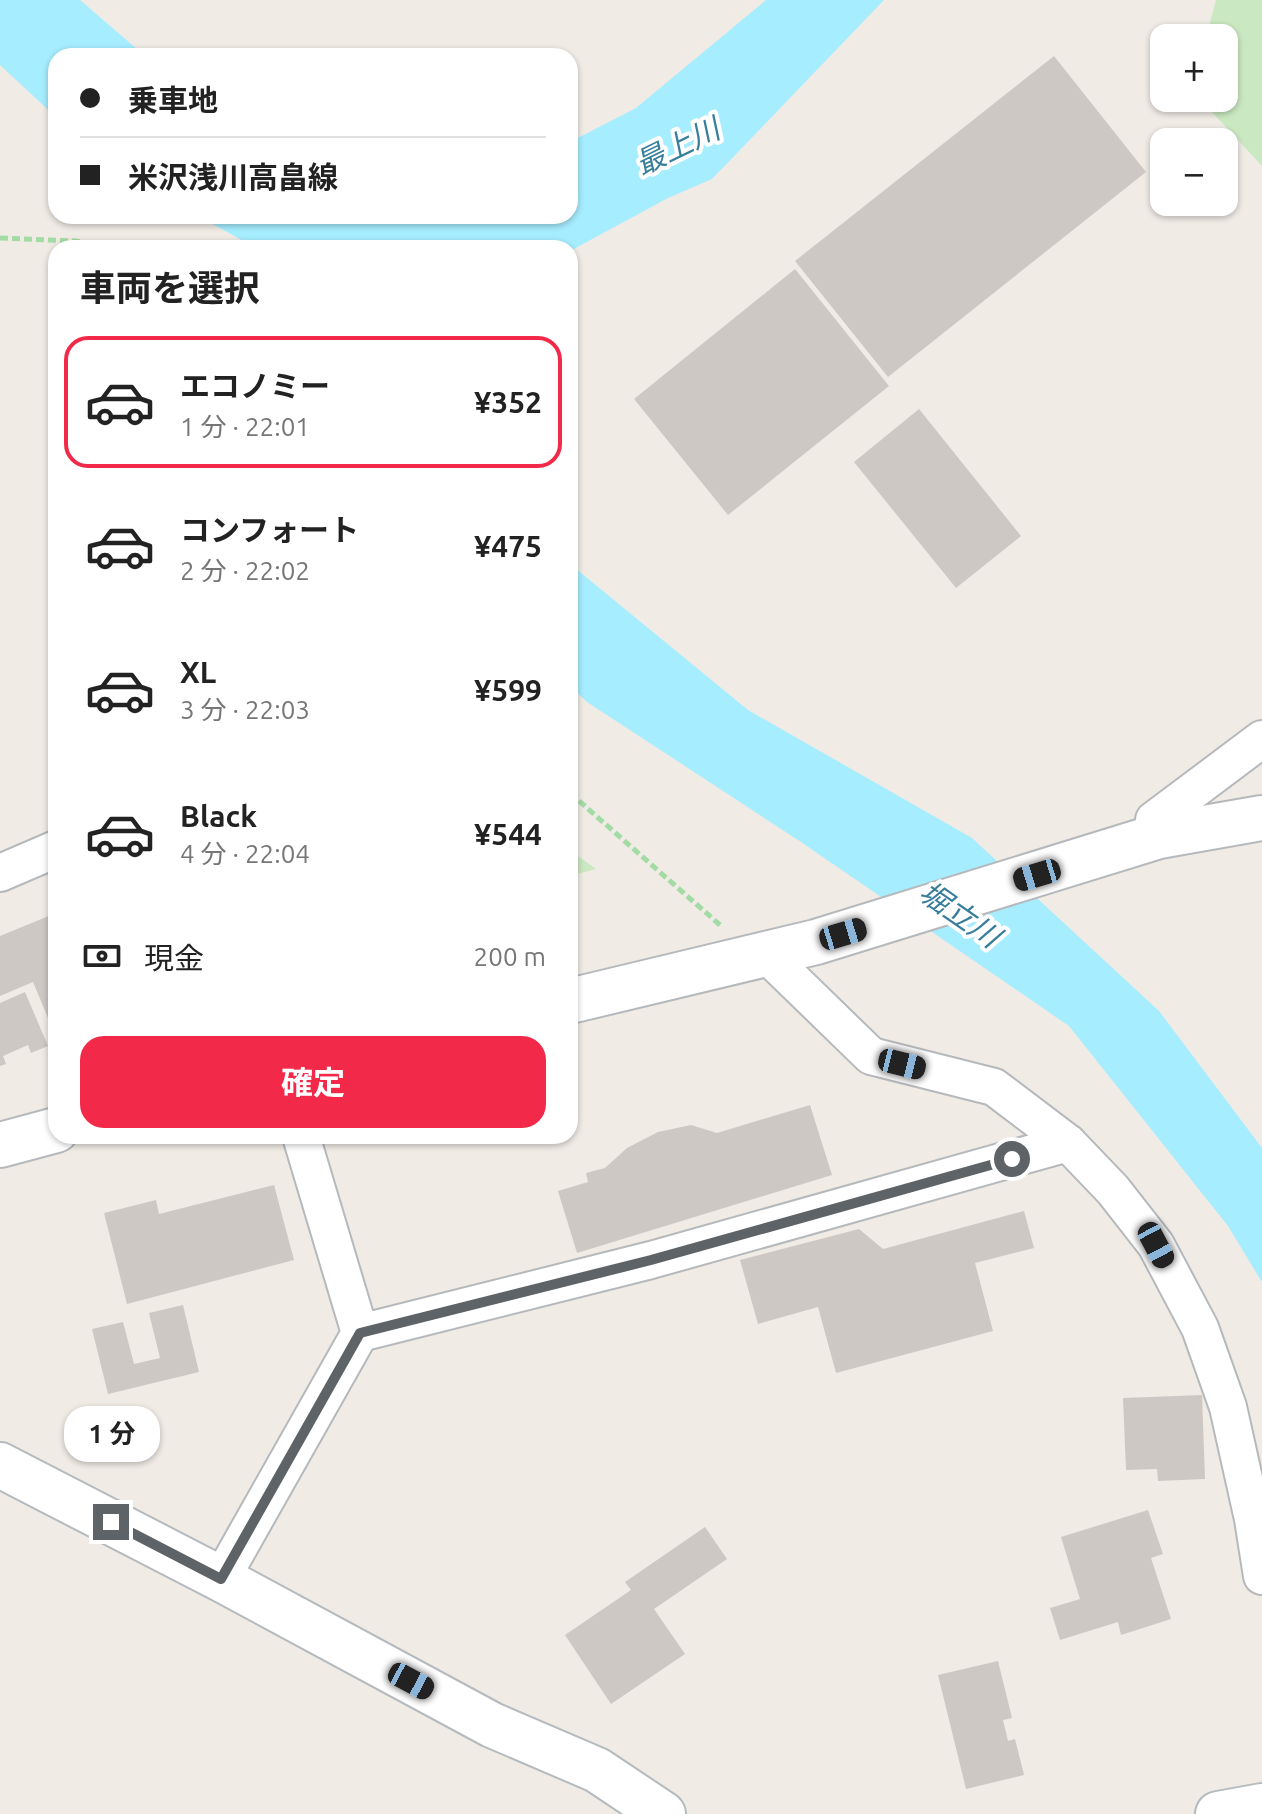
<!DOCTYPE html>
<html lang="ja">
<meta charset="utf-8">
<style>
:root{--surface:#fff;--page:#f6f6f6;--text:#222;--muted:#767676;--line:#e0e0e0;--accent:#f22948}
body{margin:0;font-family:Ubuntu,"Noto Sans JP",sans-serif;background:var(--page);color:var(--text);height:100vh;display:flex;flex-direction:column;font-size:30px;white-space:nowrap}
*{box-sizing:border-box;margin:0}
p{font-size:26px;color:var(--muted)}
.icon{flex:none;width:44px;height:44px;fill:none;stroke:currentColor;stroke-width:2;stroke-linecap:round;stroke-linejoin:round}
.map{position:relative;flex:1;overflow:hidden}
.details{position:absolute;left:48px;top:240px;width:530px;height:904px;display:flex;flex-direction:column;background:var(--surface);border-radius:24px;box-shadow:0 2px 6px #0004}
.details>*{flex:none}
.banner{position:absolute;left:48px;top:48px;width:530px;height:176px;border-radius:24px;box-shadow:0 2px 6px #0004;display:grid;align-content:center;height:176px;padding:0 32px;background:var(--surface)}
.buttons{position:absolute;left:1150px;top:24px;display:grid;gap:16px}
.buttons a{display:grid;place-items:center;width:88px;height:88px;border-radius:16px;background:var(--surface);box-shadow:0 2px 6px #0004;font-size:40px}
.end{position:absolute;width:36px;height:36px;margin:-18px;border:10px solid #5d6366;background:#fff;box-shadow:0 0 0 4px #fff}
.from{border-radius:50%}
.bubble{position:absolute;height:56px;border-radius:24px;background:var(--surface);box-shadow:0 2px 6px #0004;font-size:26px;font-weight:700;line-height:56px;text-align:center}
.car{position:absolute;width:24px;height:48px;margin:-24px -12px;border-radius:10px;box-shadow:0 0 6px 2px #0007;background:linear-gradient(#222 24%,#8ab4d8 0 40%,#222 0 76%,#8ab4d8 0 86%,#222 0)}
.banner b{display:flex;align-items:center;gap:28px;height:76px;font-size:30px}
.banner b+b{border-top:2px solid var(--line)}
.banner i{width:20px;height:20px;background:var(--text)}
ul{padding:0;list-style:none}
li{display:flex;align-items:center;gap:24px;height:132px;margin:0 16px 12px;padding:0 16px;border:4px solid transparent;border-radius:24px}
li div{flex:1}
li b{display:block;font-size:30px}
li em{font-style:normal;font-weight:700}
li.active{border-color:var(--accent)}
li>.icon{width:72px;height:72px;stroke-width:1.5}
h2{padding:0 32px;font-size:36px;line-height:96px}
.pay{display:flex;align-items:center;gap:20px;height:88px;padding:0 32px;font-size:30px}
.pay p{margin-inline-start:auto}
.cta{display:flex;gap:16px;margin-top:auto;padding:16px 32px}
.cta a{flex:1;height:92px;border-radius:24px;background:var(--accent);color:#fff;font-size:32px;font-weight:700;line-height:92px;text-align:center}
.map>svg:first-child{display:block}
.green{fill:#cae8c1}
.water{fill:#a6edff}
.building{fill:#cdc8c4}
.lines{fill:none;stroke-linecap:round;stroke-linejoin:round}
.minor-casing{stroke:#b6b9bc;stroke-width:40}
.tertiary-casing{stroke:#b6b9bc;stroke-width:48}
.secondary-casing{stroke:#b4babd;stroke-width:48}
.path{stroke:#a3dba5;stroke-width:5;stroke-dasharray:8 4;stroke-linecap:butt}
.minor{stroke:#fff;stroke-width:36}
.tertiary{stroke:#fff;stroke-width:44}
.secondary{stroke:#fff;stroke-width:44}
.route{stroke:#5d6366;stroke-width:10}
.labels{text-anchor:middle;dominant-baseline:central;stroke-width:8;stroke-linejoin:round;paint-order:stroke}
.water-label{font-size:30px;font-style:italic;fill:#367e9b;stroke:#fff}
</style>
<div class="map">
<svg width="1262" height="1814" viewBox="0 0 1262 1814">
<rect width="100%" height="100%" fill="#f0ebe5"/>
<g class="green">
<polygon points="1216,0 1262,0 1262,166 1199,98 1224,98 1224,38 1206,38"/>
<polygon points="570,850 596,869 570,876"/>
</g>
<g class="water">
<polygon points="0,0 80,0 145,56 56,56 56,117 0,65"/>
<polygon points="766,0 884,0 712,179 668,198 570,251 570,248 256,248 198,216 570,216 570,142 636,108"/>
<polygon points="570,564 748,710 972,838 1159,1011 1262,1148 1262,1282 1228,1226 1069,1026 801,842 587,702 570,686"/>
</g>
<g class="building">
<polygon points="1054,56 1146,172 888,377 795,261"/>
<polygon points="795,269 889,386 728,515 634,399"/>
<polygon points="919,409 1021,536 956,588 854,462"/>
<polygon points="56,913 56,1037 33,982 0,996 0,936"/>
<polygon points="25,992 48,1046 31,1053 28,1045 3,1056 6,1064 0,1066 0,1003"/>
<polygon points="810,1105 832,1175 577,1253 558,1191 588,1182 586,1173 605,1168 627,1148 658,1132 691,1125 717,1133"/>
<polygon points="274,1185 294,1260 127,1304 104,1213 156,1200 159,1214"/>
<polygon points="1024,1211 1034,1248 975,1263 993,1331 836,1373 818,1307 758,1324 740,1260 859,1229 883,1249"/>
<polygon points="183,1305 199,1372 108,1394 92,1329 123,1322 134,1364 160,1358 149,1313"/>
<polygon points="1202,1395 1205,1479 1158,1481 1157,1469 1126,1470 1123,1398"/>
<polygon points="1148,1510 1163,1554 1151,1558 1171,1619 1121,1635 1118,1622 1060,1640 1050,1608 1080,1599 1061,1537"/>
<polygon points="705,1527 727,1559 654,1609 685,1654 611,1704 565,1635 631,1590 625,1582"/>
<polygon points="998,1661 1012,1718 1003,1720 1008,1741 1015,1739 1024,1775 966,1789 938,1675"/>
</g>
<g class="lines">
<defs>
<g id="minor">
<polyline points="1159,836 1154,820 1262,739"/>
<polyline points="0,873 56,849"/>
<polyline points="765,953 871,1056 994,1087 1068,1143 1113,1190 1156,1245 1200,1328 1228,1407 1253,1519 1262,1576"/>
<polyline points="360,1333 651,1260 1068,1143"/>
<polyline points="221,1579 360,1333 301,1136"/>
</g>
<g id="tertiary">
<polyline points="570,1001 816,942 1159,836 1262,818"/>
<polyline points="0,1145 56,1130"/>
</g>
<g id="secondary">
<polyline points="0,1465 221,1579 492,1725 597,1770 663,1814"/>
<polyline points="1218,1814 1262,1806"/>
</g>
</defs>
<use href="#minor" class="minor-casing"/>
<use href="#tertiary" class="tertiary-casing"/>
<use href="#secondary" class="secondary-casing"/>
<g class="path">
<polyline points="0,238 75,241 117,248"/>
<polyline points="570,793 720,925"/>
</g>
<use href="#minor" class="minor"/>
<use href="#tertiary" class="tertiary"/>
<use href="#secondary" class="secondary"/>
</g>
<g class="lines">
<polyline class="route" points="111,1522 221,1579 360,1333 651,1260 1012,1159"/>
</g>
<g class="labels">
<g class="water-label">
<text transform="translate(677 146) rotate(-26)">最上川</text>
<text transform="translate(960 914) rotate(35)">堀立川</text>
</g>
</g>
</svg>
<div class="buttons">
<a>+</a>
<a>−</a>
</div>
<i class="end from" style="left:1012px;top:1159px"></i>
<i class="end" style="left:111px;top:1522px"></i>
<div class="bubble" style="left:64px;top:1406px;width:96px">1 分</div>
<i class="car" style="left:1037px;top:875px;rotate:253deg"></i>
<i class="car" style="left:843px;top:934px;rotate:73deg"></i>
<i class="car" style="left:902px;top:1064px;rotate:104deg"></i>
<i class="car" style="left:1156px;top:1245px;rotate:152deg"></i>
<i class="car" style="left:411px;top:1681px;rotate:118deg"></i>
<div class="banner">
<b><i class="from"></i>乗車地</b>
<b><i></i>米沢浅川高畠線</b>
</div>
<section class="details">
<h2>車両を選択</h2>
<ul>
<li class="active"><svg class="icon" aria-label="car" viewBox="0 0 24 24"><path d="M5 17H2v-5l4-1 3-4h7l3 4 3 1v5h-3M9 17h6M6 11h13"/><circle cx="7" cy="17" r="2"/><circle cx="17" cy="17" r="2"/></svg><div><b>エコノミー</b><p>1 分 · 22:01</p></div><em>¥352</em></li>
<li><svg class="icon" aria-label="car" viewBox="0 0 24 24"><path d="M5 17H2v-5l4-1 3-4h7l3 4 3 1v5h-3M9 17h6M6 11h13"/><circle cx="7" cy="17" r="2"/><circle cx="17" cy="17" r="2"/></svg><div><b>コンフォート</b><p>2 分 · 22:02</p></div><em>¥475</em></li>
<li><svg class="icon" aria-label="car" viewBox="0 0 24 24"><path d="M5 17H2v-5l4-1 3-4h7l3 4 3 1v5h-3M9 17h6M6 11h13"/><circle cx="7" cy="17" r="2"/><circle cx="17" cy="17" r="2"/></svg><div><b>XL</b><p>3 分 · 22:03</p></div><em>¥599</em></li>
<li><svg class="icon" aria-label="car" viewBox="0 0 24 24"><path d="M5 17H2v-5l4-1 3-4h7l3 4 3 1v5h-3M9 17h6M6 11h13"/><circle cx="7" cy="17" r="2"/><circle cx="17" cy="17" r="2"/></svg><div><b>Black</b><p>4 分 · 22:04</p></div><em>¥544</em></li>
</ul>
<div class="pay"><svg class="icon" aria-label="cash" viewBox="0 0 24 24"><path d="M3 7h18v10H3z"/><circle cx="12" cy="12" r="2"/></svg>現金<p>200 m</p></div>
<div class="cta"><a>確定</a></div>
</section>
</div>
